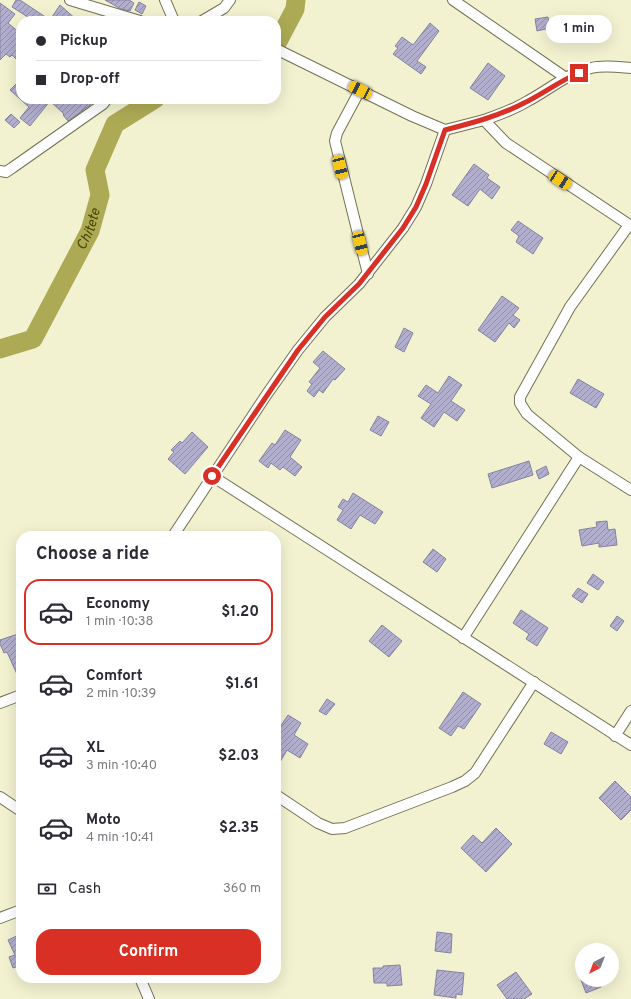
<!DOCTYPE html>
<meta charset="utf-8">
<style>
:root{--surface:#fff;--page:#f2f2f3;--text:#2b2b33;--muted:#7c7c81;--line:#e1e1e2;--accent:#d93025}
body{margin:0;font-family:Overpass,sans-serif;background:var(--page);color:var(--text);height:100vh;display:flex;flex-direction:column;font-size:15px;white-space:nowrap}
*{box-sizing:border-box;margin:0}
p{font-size:13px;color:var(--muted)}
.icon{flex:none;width:22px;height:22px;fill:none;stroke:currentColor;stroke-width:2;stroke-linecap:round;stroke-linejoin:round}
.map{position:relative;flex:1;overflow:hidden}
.drawer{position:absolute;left:16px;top:531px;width:265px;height:452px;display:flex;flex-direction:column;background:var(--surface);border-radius:16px;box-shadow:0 4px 16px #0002}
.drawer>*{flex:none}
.hud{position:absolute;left:16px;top:16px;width:265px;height:88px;border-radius:16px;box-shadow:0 4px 16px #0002;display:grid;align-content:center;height:88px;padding:0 20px;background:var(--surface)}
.needle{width:26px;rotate:222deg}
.fabs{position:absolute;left:575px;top:943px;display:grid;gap:8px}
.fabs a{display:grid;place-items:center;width:44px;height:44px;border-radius:50%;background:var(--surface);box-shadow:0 4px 16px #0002;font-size:20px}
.end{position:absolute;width:18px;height:18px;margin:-9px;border:5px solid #d93025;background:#fff;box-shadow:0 0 0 2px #fff}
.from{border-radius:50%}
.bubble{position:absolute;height:28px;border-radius:14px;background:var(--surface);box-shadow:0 4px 16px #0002;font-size:13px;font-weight:700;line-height:28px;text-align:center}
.car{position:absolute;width:12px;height:24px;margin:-12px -6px;border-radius:5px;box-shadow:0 0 3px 1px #0007;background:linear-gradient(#f5c518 24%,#345 0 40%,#f5c518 0 76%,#345 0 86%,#f5c518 0)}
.hud b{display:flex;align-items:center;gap:14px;height:38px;font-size:15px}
.hud b+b{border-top:1px solid var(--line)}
.hud i{width:10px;height:10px;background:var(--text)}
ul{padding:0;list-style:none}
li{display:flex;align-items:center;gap:12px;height:66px;margin:0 8px 6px;padding:0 12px;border:2px solid transparent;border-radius:16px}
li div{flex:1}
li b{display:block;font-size:15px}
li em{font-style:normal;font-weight:700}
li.on{border-color:var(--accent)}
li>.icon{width:36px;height:36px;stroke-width:1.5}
h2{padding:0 20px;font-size:18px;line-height:48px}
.pay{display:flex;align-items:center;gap:10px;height:44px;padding:0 20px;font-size:15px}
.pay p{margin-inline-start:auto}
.primary-button{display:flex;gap:8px;margin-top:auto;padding:8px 20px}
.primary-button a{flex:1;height:46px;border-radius:16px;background:var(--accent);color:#fff;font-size:16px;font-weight:700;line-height:46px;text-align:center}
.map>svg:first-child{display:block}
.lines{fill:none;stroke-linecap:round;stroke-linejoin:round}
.river{stroke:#adaa55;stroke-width:19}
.building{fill:url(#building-hatch);stroke:#85829f}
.minor-casing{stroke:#727254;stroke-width:12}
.minor{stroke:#fff;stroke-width:10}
.route{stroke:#d93025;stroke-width:5}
.labels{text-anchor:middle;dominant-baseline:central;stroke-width:3;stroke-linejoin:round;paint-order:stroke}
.water-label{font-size:14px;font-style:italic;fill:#494600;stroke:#ffffe4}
</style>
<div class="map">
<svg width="631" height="999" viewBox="0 0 631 999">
<defs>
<pattern id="building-hatch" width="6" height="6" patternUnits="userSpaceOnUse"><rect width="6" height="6" fill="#b2afce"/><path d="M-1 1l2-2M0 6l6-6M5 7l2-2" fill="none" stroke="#918fa7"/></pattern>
</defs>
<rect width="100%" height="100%" fill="#f2f2d1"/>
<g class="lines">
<g class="river">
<polyline points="276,45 295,9 296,0"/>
<path id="s1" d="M0,349l33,-10 57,-108 10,-36 -5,-25 20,-46 40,-25"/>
</g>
</g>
<g class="building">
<polygon points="16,0 20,0 50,20 60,5 78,21 34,21 12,7"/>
<polygon points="105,0 129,0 134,3 130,11 121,9"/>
<polygon points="139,2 146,6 142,14 135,10"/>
<polygon points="0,3 15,14 8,23 21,34 21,53 16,59 12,55 10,57 6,54 0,60"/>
<polygon points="548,17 550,28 537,31 535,19"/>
<polygon points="430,23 439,31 417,61 426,67 421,74 393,54 398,48 395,46 402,37 413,45"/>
<polygon points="488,63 505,76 488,100 470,88"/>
<polygon points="21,79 21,99 96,99 90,105 68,121 63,115 64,114 50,101 30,126 20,118 29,107 10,90"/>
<polygon points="11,114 20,122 14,128 5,120"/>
<polygon points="474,164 489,175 487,178 500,187 492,199 480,189 468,206 452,195"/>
<polygon points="518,221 543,238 533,254 516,242 519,236 511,230"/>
<polygon points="502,296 519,308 513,315 520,320 514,328 509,323 495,342 478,330"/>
<polygon points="404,328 413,333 404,352 395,347"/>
<polygon points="323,351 345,369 335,380 333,379 323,393 319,390 314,397 307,391 312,384 309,382 320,368 313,362"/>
<polygon points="449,376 462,385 451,401 465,410 457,421 444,412 434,427 421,418 431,404 418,396 426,385 438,393"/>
<polygon points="578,379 604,394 596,408 570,393"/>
<polygon points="378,416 389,422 381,436 370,430"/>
<polygon points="285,430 301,440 290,457 302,467 295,476 283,467 280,470 271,463 268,468 259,461 272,443 275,445"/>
<polygon points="192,432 208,447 185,474 168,459 174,452 171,450 180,441 182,443"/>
<polygon points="529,461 533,475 492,488 488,474"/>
<polygon points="546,466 549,474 539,479 536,471"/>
<polygon points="353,493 383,512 375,524 360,515 351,529 337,520 343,510 338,507 343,499 348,502"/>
<polygon points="607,521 608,530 615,529 617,545 599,547 599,543 582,546 579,530 597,527 596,522"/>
<polygon points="433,549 446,559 437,572 423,562"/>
<polygon points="593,574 604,582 598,590 587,583"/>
<polygon points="578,588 588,594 582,603 572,596"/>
<polygon points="521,610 548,628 537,646 526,639 529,634 513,623"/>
<polygon points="617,616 624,621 617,631 610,626"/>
<polygon points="382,625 402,641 389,657 369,641"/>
<polygon points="21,633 21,683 7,652 4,653 0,644 0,640"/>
<polygon points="463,692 481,704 464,729 458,726 451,736 439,728"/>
<polygon points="327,699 335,704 326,715 319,711"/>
<polygon points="288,715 301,723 294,735 308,744 300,758 287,750 276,769 276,733"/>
<polygon points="551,732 568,742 561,754 544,744"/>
<polygon points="615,781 631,797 631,810 621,820 599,798"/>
<polygon points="496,828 512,844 486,872 461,848 473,835 482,843"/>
<polygon points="437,932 452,934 451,953 435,951"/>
<polygon points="21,934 21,970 19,966 13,968 9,957 15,955 8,940"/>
<polygon points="400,965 402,985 387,986 387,983 374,983 373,968 383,968 383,966"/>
<polygon points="437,970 464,973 462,995 456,994 456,998 434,995"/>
<polygon points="516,972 532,994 524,999 507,999 497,985"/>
<polygon points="581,980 598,980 601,987 586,993"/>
</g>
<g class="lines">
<defs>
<g id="minor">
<polyline points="70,0 140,21"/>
<polyline points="165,0 174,21"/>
<polyline points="453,0 566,78"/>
<polyline points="202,21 224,8 230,0"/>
<polyline points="276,49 412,116 445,130 484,120"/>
<path d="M631,68c-13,-1 -27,-3 -40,0 -22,4 -45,24 -65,34 -13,8 -28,13 -42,18l22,23 125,83"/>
<polyline points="360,90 337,133 335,141 368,274"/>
<polyline points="0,171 6,172 12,168 103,104 107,99"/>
<polyline points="629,225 570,307 520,397 520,403 527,414 579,457 631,490"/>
<polyline points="212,476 631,745"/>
<polyline points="173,536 267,394 298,350 325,317 359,284 403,228 416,207 426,184 445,130"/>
<polyline points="463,638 579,457"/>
<polyline points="0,703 21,695"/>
<polyline points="615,736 631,711"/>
<polyline points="276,795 318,823 332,829 345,828 452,787 465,781 475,773 534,682"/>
<polyline points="0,797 21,811"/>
<polyline points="0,918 21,910"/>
<polyline points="140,978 149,999"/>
</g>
</defs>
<use href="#minor" class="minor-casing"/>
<use href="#minor" class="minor"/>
</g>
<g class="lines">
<path class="route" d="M212,476l86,-126 27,-33 34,-33 44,-56 13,-21 10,-23 19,-54c27,-7 54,-14 79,-27 19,-9 35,-22 55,-30"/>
</g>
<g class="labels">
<g class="water-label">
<text stroke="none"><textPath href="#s1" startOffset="158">Chitete</textPath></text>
</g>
</g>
</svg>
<div class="fabs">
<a><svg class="needle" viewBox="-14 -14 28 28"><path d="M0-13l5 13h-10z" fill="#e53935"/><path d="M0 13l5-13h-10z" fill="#7c7c81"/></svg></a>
</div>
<i class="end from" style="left:212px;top:476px"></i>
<i class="end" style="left:579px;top:73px"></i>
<div class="bubble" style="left:546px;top:15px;width:66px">1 min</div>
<i class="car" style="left:360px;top:90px;rotate:296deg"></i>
<i class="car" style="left:340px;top:167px;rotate:166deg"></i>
<i class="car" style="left:560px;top:180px;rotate:123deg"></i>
<i class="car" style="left:360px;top:243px;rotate:166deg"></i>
<div class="hud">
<b><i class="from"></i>Pickup</b>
<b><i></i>Drop-off</b>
</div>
<section class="drawer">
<h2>Choose a ride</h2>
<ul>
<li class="on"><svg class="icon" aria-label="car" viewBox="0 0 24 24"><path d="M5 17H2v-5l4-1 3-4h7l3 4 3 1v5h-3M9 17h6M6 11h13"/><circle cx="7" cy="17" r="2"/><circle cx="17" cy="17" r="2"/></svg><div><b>Economy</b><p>1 min · 10:38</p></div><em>$1.20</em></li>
<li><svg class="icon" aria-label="car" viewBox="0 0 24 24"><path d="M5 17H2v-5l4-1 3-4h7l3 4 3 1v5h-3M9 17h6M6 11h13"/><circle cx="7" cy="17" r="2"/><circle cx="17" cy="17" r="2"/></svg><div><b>Comfort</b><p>2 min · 10:39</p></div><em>$1.61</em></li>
<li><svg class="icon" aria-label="car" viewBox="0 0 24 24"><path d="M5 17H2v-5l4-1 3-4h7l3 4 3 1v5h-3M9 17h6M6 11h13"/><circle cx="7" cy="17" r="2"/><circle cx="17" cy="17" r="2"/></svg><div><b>XL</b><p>3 min · 10:40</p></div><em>$2.03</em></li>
<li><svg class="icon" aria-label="car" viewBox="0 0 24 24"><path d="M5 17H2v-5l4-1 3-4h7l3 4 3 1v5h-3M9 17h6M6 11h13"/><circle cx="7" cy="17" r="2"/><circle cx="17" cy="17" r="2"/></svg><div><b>Moto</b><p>4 min · 10:41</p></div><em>$2.35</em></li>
</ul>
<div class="pay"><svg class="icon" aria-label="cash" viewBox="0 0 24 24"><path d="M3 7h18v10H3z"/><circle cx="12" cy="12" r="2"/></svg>Cash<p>360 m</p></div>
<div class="primary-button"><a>Confirm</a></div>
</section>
</div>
